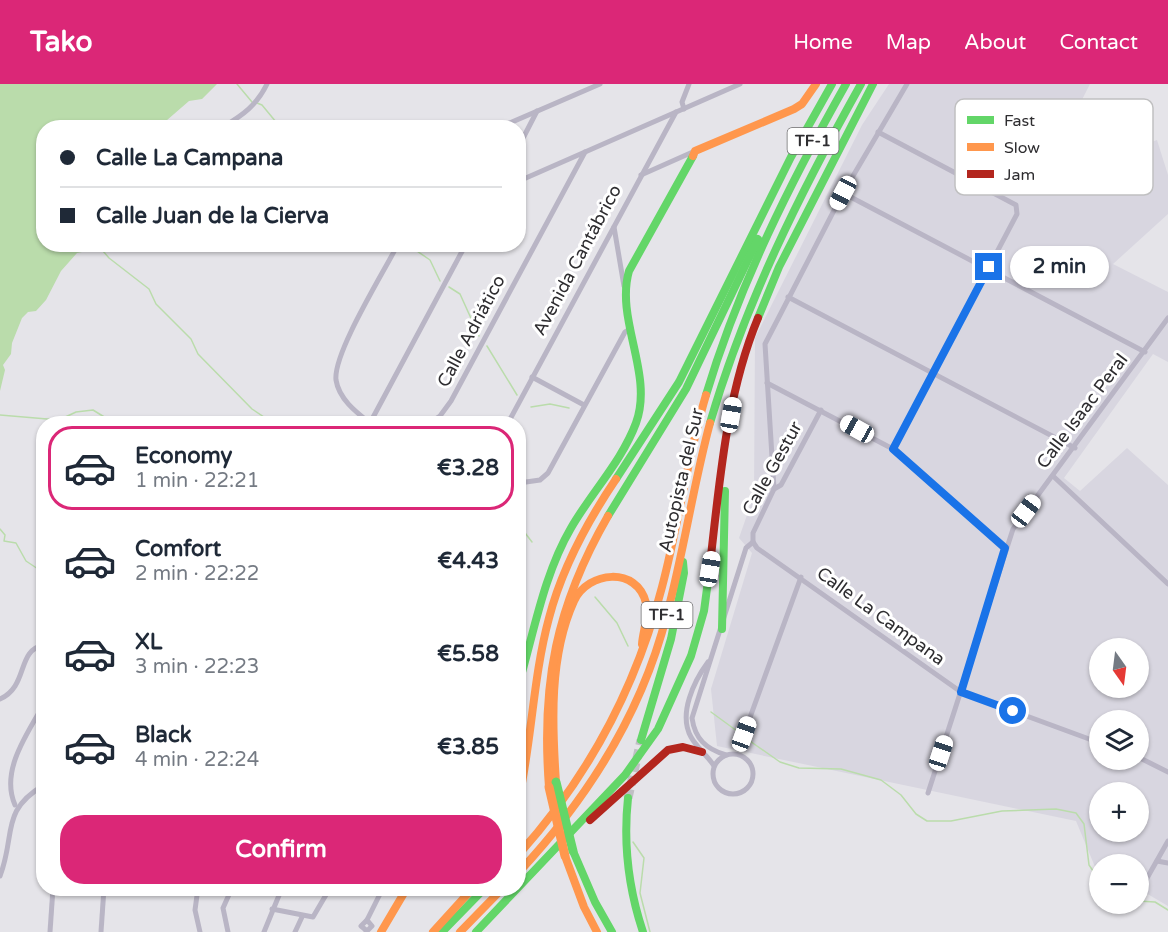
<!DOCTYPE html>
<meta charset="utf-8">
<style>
:root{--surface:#fff;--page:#f2f2f3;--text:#1f2937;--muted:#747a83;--line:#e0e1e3;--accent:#db2777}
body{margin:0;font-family:"Varela Round",sans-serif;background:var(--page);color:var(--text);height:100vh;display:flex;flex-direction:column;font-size:22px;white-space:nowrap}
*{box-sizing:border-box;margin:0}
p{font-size:20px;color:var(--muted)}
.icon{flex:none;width:33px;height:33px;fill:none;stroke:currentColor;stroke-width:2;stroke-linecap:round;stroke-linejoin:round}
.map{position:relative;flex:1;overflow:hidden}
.details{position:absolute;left:36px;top:332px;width:490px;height:480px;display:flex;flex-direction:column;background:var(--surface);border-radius:24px;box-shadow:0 2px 4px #0004}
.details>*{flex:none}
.hud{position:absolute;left:36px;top:36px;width:490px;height:132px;border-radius:24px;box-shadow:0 2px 4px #0004;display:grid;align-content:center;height:132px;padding:0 24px;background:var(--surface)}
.needle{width:39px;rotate:166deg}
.fabs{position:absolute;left:1089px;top:554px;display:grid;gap:12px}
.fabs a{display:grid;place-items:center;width:60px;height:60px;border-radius:50%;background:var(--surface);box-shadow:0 2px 4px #0004;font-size:30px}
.end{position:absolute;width:27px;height:27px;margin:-14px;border:8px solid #1a73e8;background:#fff;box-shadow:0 0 0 3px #fff}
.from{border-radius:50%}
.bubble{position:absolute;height:42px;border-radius:21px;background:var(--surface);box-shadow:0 2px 4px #0004;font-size:20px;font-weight:700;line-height:42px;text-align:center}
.car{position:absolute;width:18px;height:36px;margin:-18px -9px;border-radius:8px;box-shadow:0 0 4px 2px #0007;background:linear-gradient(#fff 24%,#345 0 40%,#fff 0 76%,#345 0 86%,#fff 0)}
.hud b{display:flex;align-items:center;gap:21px;height:57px;font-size:22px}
.hud b+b{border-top:2px solid var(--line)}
.hud i{width:15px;height:15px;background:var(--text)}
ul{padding:10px 0 0;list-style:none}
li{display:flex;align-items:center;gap:18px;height:84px;margin:0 12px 9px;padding:0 12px;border:3px solid transparent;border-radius:24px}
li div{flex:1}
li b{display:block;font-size:22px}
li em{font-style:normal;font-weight:700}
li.current{border-color:var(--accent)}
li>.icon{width:54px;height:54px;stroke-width:1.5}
.button{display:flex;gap:12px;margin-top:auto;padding:12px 24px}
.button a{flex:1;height:69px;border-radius:24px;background:var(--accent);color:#fff;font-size:24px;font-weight:700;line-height:69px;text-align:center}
header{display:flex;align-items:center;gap:36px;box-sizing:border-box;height:84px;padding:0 30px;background:var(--accent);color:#fff}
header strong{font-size:28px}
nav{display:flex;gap:33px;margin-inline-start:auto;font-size:21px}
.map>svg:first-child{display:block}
.built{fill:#d8d6e0;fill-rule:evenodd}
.water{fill:#badcab}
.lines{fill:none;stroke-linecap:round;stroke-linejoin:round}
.stream{stroke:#badcab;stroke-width:1.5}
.highway-tunnel{stroke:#c0bfc4;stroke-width:9;stroke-dasharray:9 4.5;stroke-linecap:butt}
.street{stroke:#b9b5c5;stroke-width:5}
.fast{stroke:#63d668;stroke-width:8}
.slow{stroke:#ff974d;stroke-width:8}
.jam{stroke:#b3261e;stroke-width:8}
.fast-bridge{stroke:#63d668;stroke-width:9}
.slow-bridge{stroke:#ff974d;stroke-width:9}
.route{stroke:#1a73e8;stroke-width:8}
.labels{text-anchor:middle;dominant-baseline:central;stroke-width:6;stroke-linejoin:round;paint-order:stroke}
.shield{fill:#fff;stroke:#6d6c6e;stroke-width:1.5}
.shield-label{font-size:16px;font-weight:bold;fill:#2e2d30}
.street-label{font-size:18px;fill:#2e2d30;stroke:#fff}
.key{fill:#fff;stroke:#c0c0c1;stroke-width:1.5}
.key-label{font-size:16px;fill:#2e2d30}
</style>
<header>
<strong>Tako</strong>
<nav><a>Home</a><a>Map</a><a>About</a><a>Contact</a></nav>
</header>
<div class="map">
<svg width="1168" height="848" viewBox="0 0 1168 848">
<rect width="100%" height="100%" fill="#e5e4e9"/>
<path class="built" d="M889,0h201l-51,100 118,-44 11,35v39l-55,50 55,28v70l-15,-8 -89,124 16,13 47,-43 41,37v421l-29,-17 -1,-25h-38l-2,10 -22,-53 -359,-75 -6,-57 41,-136 -13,-15 15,-43 1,-157 107,-213zM1100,564h38v39h-38zM1100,636h38v39h-38zM1100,708h38v39h-38z"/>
<polygon class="water" points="0,0 217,0 202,15 189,17 159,43 44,44 44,160 93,161 87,167 77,169 61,187 46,216 36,227 28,228 22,234 12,259 11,270 3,281 5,286 0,307"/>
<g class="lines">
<g class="stream">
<polyline points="237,0 252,18"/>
<polyline points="257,19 262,21 281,44"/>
<polyline points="97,160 109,174 149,205 156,220 191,255 198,270 252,325 273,339"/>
<polyline points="414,165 430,176 440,197"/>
<polyline points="449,203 460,210 479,252"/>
<polyline points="487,262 517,311"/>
<polyline points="531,323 550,320 569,324"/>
<polyline points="0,331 59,336 76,328 93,326 114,339"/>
<polyline points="519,441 532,458"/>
<polyline points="0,445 5,451 4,457 16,459 26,477 44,489"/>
<polyline points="595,513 617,539 628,562"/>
<polyline points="711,628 737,647"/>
<polyline points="747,655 780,678 799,684 841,685 881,696 901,711 916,730 927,737 951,737 1002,727 1056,725 1076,729 1084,740 1089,781 1100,797"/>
<polyline points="633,758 644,774 640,809 650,848"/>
<polyline points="1138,817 1155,818 1168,826"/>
</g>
<polyline class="highway-tunnel" points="628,714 641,656"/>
<g class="street">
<polyline points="684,25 682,18 689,0"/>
<path d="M223,43c20,-12 34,-22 44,-43"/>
<polyline points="498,44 600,0"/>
<polyline points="878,48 1016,121 1017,130 893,365"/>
<polyline points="519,62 537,27"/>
<polyline points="641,91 695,67"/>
<polyline points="519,97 740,0"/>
<polyline points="843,109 1145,268"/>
<polyline points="614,143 624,202"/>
<polyline points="788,213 1075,364"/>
<polyline points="532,293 584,321"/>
<polyline points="767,299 893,365 1005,464"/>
<path d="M370,339c-14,-11 -31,-24 -34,-43 -3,-27 48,-108 62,-136"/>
<polyline points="370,339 466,160"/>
<polyline points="429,339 440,332 451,317 585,68"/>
<polyline points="508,339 676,28"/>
<polyline points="1053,392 1168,500"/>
<polyline points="519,399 540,396 548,389 625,248 631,244"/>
<polyline points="774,405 765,260 843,109 907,0"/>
<polyline points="753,458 757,464 961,608 1100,659"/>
<polyline points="753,458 753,449 774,405 781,401 821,326"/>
<path d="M708,578c-14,19 -30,52 -17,75 6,11 17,19 23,29"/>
<path d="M0,615c29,-13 16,-49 44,-54"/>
<polyline points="744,650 801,493"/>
<circle cx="733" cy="690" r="20"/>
<path d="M726,671c-20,-6 -31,-16 -34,-37l54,-170 7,-6"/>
<polyline points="1138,673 1168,688"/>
<polyline points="928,709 1013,445 1168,234"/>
<path d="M15,721c-15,-34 12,-71 29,-101"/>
<polyline points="1157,777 1168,779"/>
<path d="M0,792c16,-42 0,-65 44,-91"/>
<polyline points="1142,803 1168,757"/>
<polyline points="198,804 195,826 200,848"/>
<polyline points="272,825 313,833 330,804"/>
<polyline points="367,836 383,804"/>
<polyline points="50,848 53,804"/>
<polyline points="101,848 104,804"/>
<polyline points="228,848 223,824 232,804"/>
<polyline points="264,848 282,804"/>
<polyline points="295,848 302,833"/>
<polyline points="366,848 372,842 367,836 361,842 367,847"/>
</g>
<g class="fast">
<polyline points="758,234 779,183 873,0"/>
<path d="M706,311c33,-110 84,-212 140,-311"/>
<path d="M710,339c35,-120 90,-230 151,-339"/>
<polyline points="616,395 679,298 791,73 832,0"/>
<polyline points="608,432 686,305 758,155"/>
<polyline points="722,545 725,407"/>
<path d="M519,599c15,-51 25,-109 52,-155 20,-35 51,-67 65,-105 18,-49 -21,-103 -7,-152l64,-115"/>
<polyline points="641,656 671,555 684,489 683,478"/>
<path d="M628,714c-5,47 0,89 15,134"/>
<polyline points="573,767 595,818 612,848"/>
<polyline points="442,848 485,804"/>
<polyline points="476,848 625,691 658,645 691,572 704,527 708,497"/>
</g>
<g class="slow">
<polyline points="693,72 695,67 794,25 802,20 816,0"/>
<path d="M556,698c-4,-58 -7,-126 18,-181 14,-30 63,-35 72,2 3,13 -3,28 -4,41"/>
<path d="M549,703c-8,-103 7,-181 59,-271"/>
<path d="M519,714c13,-59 14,-121 30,-180 13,-50 38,-96 67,-139"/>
<path d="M519,770c70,-78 117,-166 143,-267 17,-64 25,-129 44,-192"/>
<polyline points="565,772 584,823 597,848"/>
<path d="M519,788c69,-74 123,-159 148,-258 17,-63 26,-128 43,-191"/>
<polyline points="381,848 407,804"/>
<polyline points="433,848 473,804"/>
<polyline points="460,848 503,804"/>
</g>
<g class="jam">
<path d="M708,497c11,-88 16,-181 50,-263"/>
<polyline points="590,736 668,666 683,663 702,668"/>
</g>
<polyline class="fast-bridge" points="556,698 573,767"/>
<polyline class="slow-bridge" points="549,703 565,772"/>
</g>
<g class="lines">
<polyline class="route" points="989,183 893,365 1005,464 961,608 1013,627"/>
</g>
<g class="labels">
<g class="shield">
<rect x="787.5" y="44" width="51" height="26" rx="4.5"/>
<rect x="641.5" y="518" width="51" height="26" rx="4.5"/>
</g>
<g class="shield-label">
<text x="813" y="57">TF-1</text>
<text x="667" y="531">TF-1</text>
</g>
<g class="street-label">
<text transform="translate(577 176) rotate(-62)">Avenida Cantábrico</text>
<text transform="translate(471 247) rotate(-62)">Calle Adriático</text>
<text transform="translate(1082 327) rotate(-53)">Calle Isaac Peral</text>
<text transform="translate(772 384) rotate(-61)">Calle Gestur</text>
<text transform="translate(681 396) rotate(-77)">Autopista del Sur</text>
<text transform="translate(881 532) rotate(36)">Calle La Campana</text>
</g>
</g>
<rect x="955" y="15" width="198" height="96" rx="9" class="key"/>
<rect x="967" y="32" width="27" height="8" fill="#63d668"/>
<rect x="967" y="59" width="27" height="8" fill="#ff974d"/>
<rect x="967" y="86" width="27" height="8" fill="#b3261e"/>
<g class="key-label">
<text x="1004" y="42">Fast</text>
<text x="1004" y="69">Slow</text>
<text x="1004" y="96">Jam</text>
</g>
</svg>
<div class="fabs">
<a><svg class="needle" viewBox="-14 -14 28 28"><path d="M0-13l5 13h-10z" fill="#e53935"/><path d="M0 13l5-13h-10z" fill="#747a83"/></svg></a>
<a><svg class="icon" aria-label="layers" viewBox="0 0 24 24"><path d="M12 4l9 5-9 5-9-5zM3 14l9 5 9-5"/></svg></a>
<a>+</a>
<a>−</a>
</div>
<i class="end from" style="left:1013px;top:627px"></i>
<i class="end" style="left:989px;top:183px"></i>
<div class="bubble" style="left:1010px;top:162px;width:99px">2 min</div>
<i class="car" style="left:843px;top:109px;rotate:208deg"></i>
<i class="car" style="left:731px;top:331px;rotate:10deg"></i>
<i class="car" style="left:857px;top:345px;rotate:299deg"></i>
<i class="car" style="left:1026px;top:427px;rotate:37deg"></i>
<i class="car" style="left:710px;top:485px;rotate:9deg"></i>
<i class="car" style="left:744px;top:650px;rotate:20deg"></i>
<i class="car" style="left:941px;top:669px;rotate:18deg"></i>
<div class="hud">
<b><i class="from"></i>Calle La Campana</b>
<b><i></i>Calle Juan de la Cierva</b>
</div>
<section class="details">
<ul>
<li class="current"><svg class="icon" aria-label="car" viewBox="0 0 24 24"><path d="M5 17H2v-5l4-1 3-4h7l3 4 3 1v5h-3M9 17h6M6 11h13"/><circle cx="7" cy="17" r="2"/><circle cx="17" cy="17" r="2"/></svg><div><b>Economy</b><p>1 min · 22:21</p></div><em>€3.28</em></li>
<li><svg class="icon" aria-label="car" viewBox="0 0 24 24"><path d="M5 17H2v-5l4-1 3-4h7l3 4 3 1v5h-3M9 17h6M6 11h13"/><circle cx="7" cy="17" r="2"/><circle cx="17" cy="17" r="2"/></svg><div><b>Comfort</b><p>2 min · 22:22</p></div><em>€4.43</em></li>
<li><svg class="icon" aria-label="car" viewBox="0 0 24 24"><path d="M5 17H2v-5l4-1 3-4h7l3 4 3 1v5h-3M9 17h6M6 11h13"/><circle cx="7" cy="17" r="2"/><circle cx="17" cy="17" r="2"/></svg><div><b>XL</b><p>3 min · 22:23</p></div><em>€5.58</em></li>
<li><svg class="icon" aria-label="car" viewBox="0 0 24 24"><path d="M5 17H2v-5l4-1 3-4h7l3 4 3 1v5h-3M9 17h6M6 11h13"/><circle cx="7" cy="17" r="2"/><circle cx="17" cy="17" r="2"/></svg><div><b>Black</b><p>4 min · 22:24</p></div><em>€3.85</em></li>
</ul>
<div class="button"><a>Confirm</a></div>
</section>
</div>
